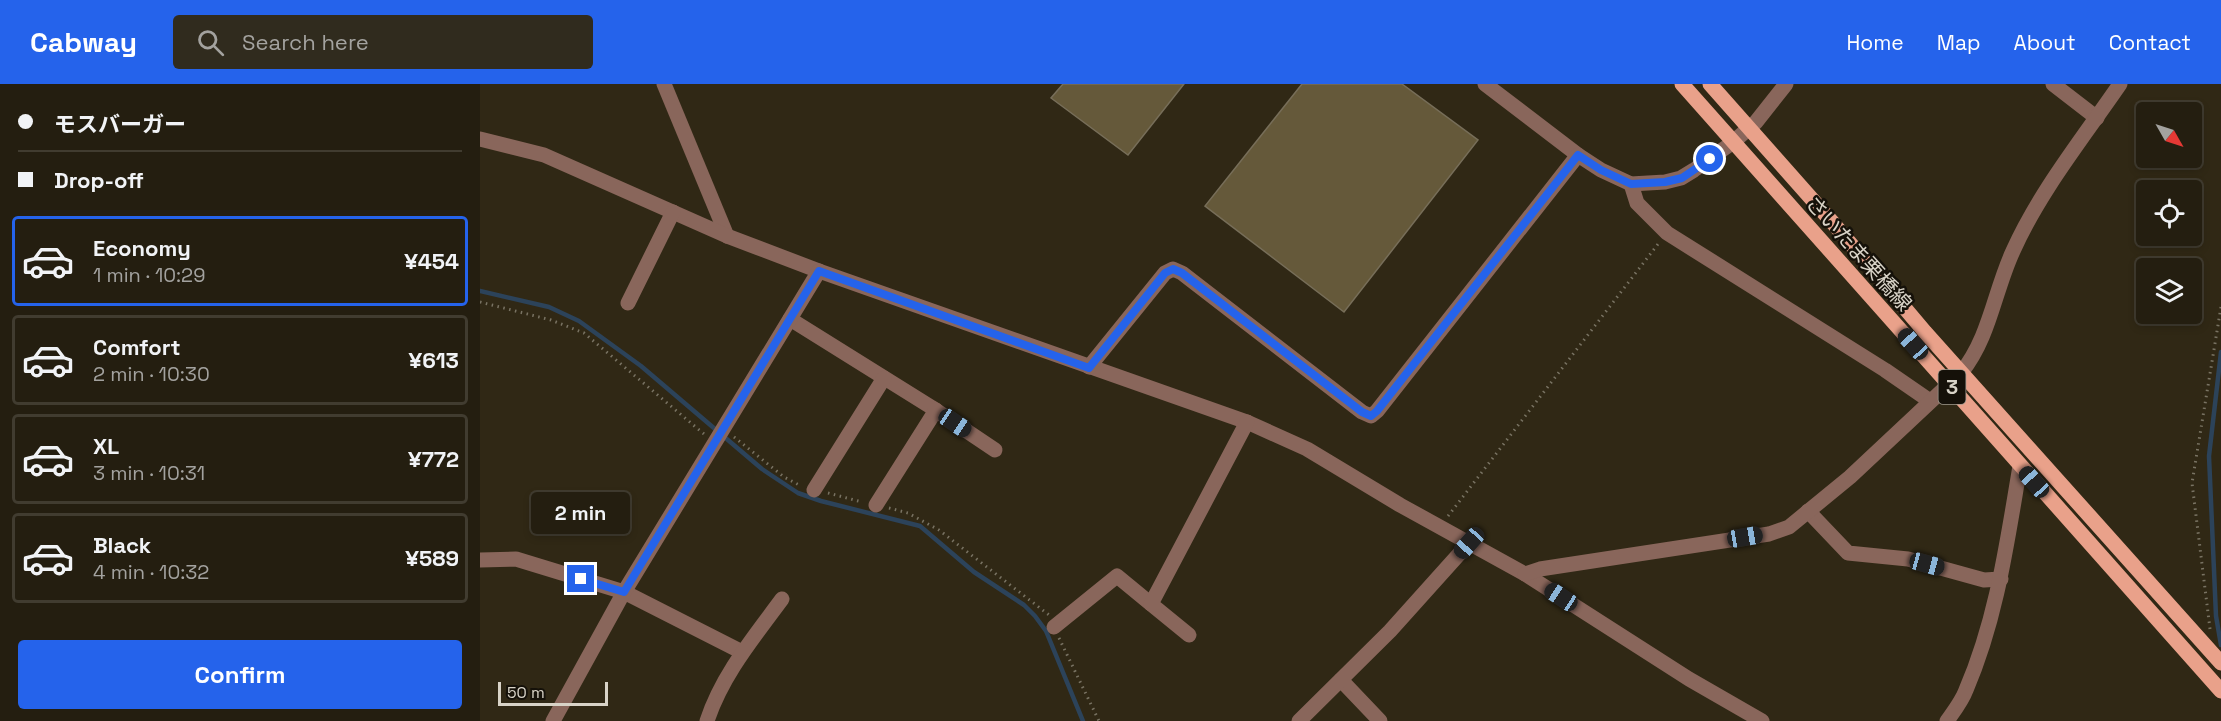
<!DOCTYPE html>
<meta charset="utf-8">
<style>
:root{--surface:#241e10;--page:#302b1e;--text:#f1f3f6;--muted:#a3a29f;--line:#413c30;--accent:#2563eb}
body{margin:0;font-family:"Space Grotesk","Noto Sans JP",sans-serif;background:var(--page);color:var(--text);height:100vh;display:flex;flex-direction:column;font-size:22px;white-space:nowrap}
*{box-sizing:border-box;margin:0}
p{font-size:20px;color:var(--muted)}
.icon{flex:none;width:33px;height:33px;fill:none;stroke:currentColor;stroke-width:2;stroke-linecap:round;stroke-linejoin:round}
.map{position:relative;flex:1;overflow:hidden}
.panel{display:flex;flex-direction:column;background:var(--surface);width:480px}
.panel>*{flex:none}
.hud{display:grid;align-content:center;height:132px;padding:0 18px;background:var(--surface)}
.needle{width:39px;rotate:129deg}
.tools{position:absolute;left:1656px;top:18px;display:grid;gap:12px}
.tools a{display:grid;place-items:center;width:66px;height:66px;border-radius:6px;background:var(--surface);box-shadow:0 3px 9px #0003,0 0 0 2px var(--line);font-size:30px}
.scale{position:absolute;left:18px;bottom:15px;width:110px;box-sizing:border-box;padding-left:6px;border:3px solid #d8d3c7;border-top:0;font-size:16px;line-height:21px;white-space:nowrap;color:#d8d3c7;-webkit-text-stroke:4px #151109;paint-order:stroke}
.end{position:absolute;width:27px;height:27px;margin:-14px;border:8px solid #2563eb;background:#fff;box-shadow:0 0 0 3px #fff}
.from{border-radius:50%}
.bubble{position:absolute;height:42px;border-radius:6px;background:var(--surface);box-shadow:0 3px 9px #0003,0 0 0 2px var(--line);font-size:20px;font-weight:600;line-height:42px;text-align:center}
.car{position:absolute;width:18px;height:36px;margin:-18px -9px;border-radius:8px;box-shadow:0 0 4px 2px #0007;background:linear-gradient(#222 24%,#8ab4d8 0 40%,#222 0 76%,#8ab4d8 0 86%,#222 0)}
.hud b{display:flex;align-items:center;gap:21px;height:57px;font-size:22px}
.hud b+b{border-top:2px solid var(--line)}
.hud i{width:15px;height:15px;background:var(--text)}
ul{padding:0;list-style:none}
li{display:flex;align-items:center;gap:18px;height:90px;margin:0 12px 9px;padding:0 6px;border:3px solid var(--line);border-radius:6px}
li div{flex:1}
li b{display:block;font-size:22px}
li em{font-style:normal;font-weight:600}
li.active{border-color:var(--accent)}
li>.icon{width:54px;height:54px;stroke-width:1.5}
.action{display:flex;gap:12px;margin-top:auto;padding:12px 18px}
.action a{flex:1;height:69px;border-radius:6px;background:var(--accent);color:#fff;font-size:24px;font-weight:600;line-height:69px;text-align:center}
header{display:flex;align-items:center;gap:36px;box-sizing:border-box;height:84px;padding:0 30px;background:var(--accent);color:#fff}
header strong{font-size:28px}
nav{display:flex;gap:33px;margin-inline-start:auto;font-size:21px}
.search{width:420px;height:54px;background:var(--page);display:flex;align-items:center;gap:15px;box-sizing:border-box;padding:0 21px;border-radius:6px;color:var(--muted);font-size:22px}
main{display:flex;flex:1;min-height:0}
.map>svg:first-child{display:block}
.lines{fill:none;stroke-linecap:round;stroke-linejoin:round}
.stream{stroke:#2c435a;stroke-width:4.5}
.building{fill:#65593a;stroke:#776e59;stroke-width:1.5}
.path{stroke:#797363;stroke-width:3;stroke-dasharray:1.5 4.5;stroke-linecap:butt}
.minor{stroke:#89665b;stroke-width:15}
.major{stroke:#e9a18a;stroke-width:15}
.route{stroke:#2563eb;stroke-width:8}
.labels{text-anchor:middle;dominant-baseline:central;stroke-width:5;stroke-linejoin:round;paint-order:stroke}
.shield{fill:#151109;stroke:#9e998e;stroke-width:1.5}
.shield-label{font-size:20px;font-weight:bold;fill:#d8d3c7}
.street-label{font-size:21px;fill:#d8d3c7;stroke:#151109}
</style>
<header>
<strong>Cabway</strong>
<div class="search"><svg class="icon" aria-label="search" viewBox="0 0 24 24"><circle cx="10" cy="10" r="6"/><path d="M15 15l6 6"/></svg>Search here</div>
<nav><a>Home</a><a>Map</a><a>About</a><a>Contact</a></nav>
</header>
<main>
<section class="panel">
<div class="hud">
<b><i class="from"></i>モスバーガー</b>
<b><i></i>Drop-off</b>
</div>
<ul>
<li class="active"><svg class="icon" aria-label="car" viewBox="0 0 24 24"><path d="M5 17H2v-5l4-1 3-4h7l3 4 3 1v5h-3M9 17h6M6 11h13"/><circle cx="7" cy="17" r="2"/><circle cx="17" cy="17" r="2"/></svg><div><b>Economy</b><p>1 min · 10:29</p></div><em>¥454</em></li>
<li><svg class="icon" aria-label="car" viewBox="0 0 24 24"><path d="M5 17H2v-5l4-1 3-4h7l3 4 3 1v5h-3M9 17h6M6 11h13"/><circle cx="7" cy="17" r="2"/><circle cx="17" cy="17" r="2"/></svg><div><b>Comfort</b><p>2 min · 10:30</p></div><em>¥613</em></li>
<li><svg class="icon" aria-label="car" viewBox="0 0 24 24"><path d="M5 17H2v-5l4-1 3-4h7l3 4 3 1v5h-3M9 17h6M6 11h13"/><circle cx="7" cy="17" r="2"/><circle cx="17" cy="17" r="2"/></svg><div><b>XL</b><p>3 min · 10:31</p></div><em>¥772</em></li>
<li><svg class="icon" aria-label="car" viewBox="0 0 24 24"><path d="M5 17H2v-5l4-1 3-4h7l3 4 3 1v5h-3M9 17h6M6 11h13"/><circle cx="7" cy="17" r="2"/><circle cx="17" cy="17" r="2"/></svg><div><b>Black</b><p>4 min · 10:32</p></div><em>¥589</em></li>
</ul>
<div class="action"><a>Confirm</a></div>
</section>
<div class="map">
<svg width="1741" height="637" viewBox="0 0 1741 637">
<rect width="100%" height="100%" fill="#302815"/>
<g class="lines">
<g class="stream">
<polyline points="0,207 69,223 99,237 161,282 282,385 318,409 341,417 440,442 494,488 544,521 555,532 566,547 603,637"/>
<polyline points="1741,268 1729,372 1736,532 1741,561"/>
</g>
</g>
<g class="building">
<polygon points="583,0 704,0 648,71 571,14"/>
<polygon points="822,0 922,0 998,56 864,228 725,122"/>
</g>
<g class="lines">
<g class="path">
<polyline points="0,218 71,236 104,249 224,350"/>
<polyline points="254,353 304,393 321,402"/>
<polyline points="348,409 382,418"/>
<polyline points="409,424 428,429 459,446 569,531"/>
<polyline points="968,432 1178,160"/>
<polyline points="1730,545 1712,399 1741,223"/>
<polyline points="579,554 619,637"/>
</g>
<g class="minor">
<polyline points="184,0 247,152"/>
<polyline points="1005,0 1098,71 1121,86 1151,100 1185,98 1201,94 1214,86 1252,59 1276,38 1306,0"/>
<polyline points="1573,0 1617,34"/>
<polyline points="0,55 64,71 247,152 339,187 767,338 827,365 920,421 1045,490 1209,595 1282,637"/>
<polyline points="1151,100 1157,119 1187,149 1405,286 1450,317"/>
<polyline points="148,219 193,128"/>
<polyline points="310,235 451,323 515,366"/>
<polyline points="609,283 685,189 693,185 702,189 882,328 891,332 897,327 1098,71"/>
<polyline points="334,406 404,294"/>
<polyline points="396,421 456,326"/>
<polyline points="1328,427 1368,469 1428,475 1504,496 1521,495"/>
<polyline points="0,476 36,475 144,508 262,568"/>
<path d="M1045,490l15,-5 229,-35 20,-7 61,-50 111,-104c29,-36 33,-81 52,-122 27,-60 70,-113 107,-167"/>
<polyline points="574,543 637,492 671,520"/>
<polyline points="709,551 671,520 767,338"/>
<polyline points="861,596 900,637"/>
<polyline points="73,637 144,508 339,187"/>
<path d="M227,637c15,-46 47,-84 75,-122"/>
<polyline points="819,637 910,547 989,459"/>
<path d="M1467,637c7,-10 15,-20 19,-31 31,-72 41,-148 54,-224"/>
</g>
<g class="major">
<polyline points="1202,0 1741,607"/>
<polyline points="1230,0 1353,139 1445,248 1741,579"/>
</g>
</g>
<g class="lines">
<polyline class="route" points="101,495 144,508 339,187 609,284 685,189 693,185 702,189 882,328 891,332 897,327 1098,71 1121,86 1151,100 1185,98 1202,94 1230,75"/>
</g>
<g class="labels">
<rect class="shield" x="1458.5" y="286" width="27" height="34" rx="4.5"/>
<g class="shield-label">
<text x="1472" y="303">3</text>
</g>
<g class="street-label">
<text transform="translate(1379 169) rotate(48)">さいたま栗橋線</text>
</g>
</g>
</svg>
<div class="tools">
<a><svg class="needle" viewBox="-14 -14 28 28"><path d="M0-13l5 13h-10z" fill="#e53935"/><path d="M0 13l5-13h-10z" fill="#a3a29f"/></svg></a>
<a><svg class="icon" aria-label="locate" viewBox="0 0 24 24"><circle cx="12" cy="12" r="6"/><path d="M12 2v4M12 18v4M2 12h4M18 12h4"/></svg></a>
<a><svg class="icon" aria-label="layers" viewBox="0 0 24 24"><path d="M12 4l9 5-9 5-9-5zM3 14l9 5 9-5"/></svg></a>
</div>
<div class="scale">50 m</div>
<i class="end from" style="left:1230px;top:75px"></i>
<i class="end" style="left:101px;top:495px"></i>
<div class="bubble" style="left:51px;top:408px;width:99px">2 min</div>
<i class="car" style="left:1433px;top:260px;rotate:318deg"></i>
<i class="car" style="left:475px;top:339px;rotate:124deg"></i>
<i class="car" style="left:1554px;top:398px;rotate:318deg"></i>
<i class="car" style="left:1265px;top:453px;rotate:81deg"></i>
<i class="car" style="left:989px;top:459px;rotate:222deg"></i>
<i class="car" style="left:1447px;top:480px;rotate:105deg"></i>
<i class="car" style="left:1081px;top:513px;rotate:303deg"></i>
</div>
</main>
